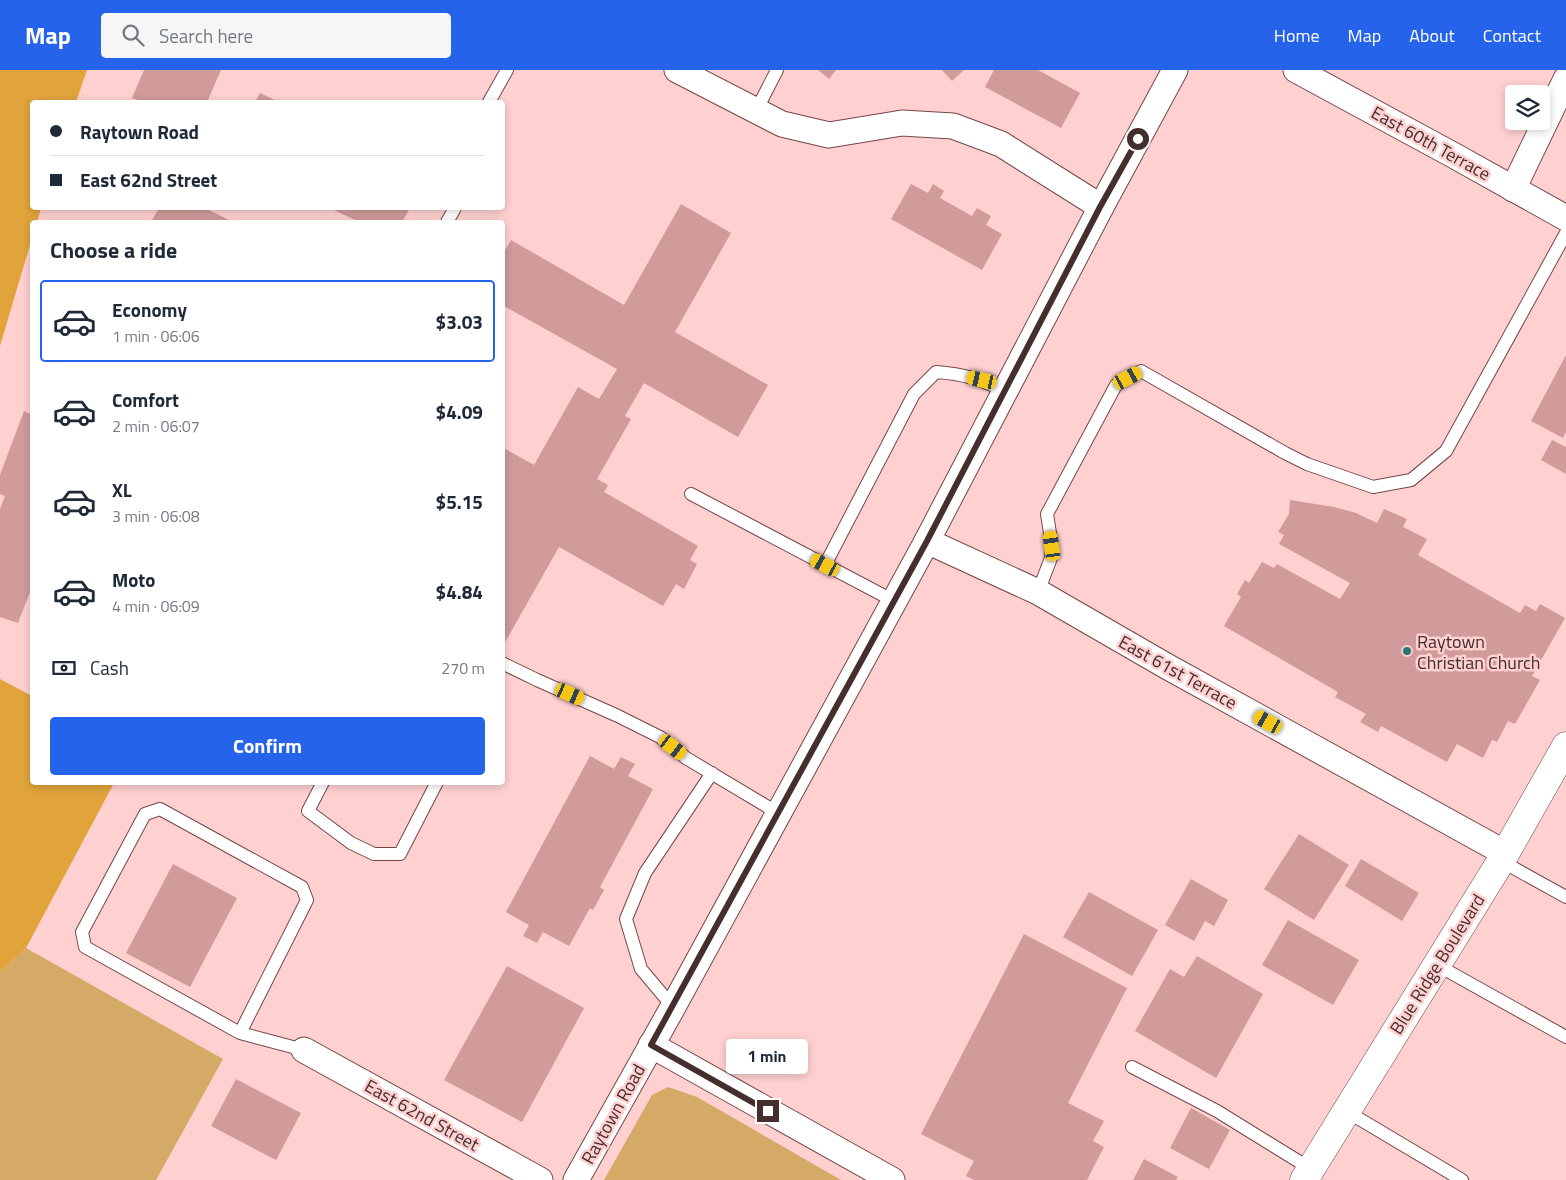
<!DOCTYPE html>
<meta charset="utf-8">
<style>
:root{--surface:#fff;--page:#f6f6f7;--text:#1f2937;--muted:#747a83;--line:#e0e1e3;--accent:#2563eb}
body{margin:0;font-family:"Titillium Web",sans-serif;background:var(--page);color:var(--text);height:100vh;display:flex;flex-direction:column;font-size:19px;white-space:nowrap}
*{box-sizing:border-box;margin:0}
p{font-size:16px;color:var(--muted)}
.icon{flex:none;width:28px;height:28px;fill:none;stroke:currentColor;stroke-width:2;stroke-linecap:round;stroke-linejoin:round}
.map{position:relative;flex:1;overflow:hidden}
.panel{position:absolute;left:30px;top:150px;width:475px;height:565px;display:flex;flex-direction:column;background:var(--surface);border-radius:5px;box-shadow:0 2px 8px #0003}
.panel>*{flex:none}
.top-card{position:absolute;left:30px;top:30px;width:475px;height:110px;border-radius:5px;box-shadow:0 2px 8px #0003;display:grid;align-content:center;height:110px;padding:0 20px;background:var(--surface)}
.fabs{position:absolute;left:1505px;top:15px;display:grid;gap:10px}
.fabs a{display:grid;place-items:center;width:45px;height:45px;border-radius:5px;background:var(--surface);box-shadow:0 2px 8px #0003;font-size:25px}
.end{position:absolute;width:22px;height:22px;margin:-11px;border:6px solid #442e2e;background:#fff;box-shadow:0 0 0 2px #fff}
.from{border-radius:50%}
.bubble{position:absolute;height:35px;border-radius:5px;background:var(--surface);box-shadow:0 2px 8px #0003;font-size:16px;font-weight:700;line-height:35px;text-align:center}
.car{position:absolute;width:15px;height:30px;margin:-15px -8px;border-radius:6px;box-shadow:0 0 4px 1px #0007;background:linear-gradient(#f5c518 24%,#345 0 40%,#f5c518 0 76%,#345 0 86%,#f5c518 0)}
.top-card b{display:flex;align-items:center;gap:18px;height:48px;font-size:19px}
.top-card b+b{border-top:1px solid var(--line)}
.top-card i{width:12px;height:12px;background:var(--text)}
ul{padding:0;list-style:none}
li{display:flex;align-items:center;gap:15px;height:82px;margin:0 10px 8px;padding:0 10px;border:2px solid transparent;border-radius:5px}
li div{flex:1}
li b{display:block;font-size:19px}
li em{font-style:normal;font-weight:700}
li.selected{border-color:var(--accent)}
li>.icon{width:45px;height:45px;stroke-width:1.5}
h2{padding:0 20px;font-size:22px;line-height:60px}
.pay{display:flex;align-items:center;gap:12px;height:55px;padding:0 20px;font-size:19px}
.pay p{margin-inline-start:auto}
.action{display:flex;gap:10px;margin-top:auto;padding:10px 20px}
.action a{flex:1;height:58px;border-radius:5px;background:var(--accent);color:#fff;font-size:20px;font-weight:700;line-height:58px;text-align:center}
header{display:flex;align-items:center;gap:30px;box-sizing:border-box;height:70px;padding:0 25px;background:var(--accent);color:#fff}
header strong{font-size:24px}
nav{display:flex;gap:28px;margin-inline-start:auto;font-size:18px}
.search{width:350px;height:45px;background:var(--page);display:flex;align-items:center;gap:12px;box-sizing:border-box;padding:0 18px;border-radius:5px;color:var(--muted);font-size:19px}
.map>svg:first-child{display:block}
.green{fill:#d5a966}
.forest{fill:#e0a43b}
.building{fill:#d19a9b}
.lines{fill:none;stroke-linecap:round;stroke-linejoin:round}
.lane-casing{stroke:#764648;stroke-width:14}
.street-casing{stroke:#764648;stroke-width:27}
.secondary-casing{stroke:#764648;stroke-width:29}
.lane{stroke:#fff;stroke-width:12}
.street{stroke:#fff;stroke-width:25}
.secondary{stroke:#fff;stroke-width:28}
.route{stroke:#442e2e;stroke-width:6}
.poi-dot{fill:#2a7577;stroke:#ffd0d0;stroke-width:2}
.labels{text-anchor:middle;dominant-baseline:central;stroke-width:5;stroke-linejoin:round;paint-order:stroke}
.street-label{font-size:18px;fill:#442e2e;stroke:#ffd0d0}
.poi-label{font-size:18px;fill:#442e2e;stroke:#ffd0d0;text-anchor:start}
</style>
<header>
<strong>Map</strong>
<div class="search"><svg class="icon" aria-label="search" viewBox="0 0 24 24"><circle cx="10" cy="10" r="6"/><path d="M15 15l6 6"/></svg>Search here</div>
<nav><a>Home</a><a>Map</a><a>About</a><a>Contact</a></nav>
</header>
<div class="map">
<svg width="1566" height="1110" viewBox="0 0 1566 1110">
<rect width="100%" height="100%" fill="#ffd0d0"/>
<g class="green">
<polygon points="26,878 223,989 156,1110 0,1110 0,902"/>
<polygon points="668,1017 697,1027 841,1110 604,1110 652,1025"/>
</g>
<g class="forest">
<polygon points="0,0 87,0 76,32 32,32 32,138 41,138 37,152 32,152 32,168 0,276"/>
<polygon points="0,609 32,626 32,712 114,713 26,878 0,902"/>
</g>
<g class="building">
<polygon points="144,0 221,0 207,32 144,32 132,28"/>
<polygon points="818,0 836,0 829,9"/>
<polygon points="942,0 964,0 952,11"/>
<polygon points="994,0 1038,0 1080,23 1061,58 985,17"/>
<polygon points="260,23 279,32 255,32"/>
<polygon points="911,114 928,123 933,114 944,121 940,128 972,146 977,138 991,146 986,155 1002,164 982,200 891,149"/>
<polygon points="681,134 731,163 675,262 768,315 738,367 644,313 625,346 631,349 597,409 608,415 604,422 698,476 690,490 697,494 684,519 676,514 663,536 559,477 504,574 502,573 502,377 534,395 578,317 599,329 617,299 502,235 502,185 511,170 624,235"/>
<polygon points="159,138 205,138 229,150 228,152 151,152"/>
<polygon points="330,138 410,138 402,152 359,152"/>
<polygon points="1566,285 1566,362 1563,368 1531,351"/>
<polygon points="24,341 32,345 32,517 18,553 0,547 0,439 5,426 0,424 0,405"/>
<polygon points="1552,370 1566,377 1566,404 1541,390"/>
<polygon points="1290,430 1334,437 1356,443 1377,453 1384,439 1407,449 1403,457 1427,469 1418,485 1520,543 1525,535 1536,541 1540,534 1565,548 1532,606 1540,610 1515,654 1508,651 1497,672 1492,670 1483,688 1457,674 1447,692 1381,656 1378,662 1360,652 1366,644 1335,627 1338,622 1224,556 1241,527 1237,524 1245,510 1249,513 1262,492 1274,498 1277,494 1340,529 1350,513 1279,474 1284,465 1278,462 1289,444"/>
<polygon points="590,686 614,699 621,687 635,694 628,706 653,719 600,817 604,820 593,840 590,838 569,876 543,862 537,873 523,866 529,855 506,842"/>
<polygon points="1299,764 1349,795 1314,850 1264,819"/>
<polygon points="1361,789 1419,823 1402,851 1345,816"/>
<polygon points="173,794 237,828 190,917 126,883"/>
<polygon points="1191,809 1228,830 1214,856 1205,851 1194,871 1165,855"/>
<polygon points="1089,822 1158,860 1132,906 1063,867"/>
<polygon points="1288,850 1359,890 1333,935 1262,895"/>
<polygon points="1024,864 1127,918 1068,1033 1104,1051 1093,1071 1104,1077 1087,1110 974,1110 966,1106 974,1091 921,1064"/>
<polygon points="1197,886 1263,924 1216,1008 1135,961 1170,899 1184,907"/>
<polygon points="507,896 584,938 522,1052 444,1010"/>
<polygon points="236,1009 301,1043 276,1090 211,1056"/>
<polygon points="1191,1038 1230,1060 1209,1099 1170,1078"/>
<polygon points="1144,1089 1178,1107 1176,1110 1133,1110"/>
</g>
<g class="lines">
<defs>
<g id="lane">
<polyline points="489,32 507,0"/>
<polyline points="756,41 777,0"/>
<polyline points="447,152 455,138"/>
<polyline points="691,424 894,531"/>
<path d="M825,495l89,-171 22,-22c28,2 44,7 69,19"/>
<polyline points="1038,522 1051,488 1052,476 1047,444 1116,315 1141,301 1285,383 1307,394 1373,417 1411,410 1446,381 1566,163"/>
<polyline points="502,593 537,610 618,646 660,667 686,688 778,743"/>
<polyline points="323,712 308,741 351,773 374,784 400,784 437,712"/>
<polyline points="1501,791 1566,827"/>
<polyline points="1437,895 1566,967"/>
<polyline points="673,937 641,899 626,849 645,803 712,703"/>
<polyline points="240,963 307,830 302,817 160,739 145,744 82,862 85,877 240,963 304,980"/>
<polyline points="1132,997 1217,1041 1311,1099"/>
<polyline points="1346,1041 1462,1110"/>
</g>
<g id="street">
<polyline points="677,0 782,54 829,65 902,53 953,56 1001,74 1101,137"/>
<polyline points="1296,0 1453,85 1566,148"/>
<polyline points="1513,119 1566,9"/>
<polyline points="927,471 1038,522 1168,597 1505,783"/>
<polyline points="651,975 892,1110"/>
<polyline points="304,980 540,1110"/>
<polyline points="576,1110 673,937 927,471 1101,137 1175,0"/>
</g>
<polyline id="secondary" points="1304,1110 1501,791 1566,676"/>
</defs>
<use href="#lane" class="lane-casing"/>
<use href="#street" class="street-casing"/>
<use href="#secondary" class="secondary-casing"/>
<use href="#lane" class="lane"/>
<use href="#street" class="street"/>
<use href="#secondary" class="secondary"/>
</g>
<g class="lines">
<polyline class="route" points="768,1041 651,975 927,471 1100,137 1138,69"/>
</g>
<circle class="poi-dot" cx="1407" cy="581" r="5"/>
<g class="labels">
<g class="street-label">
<text transform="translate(1431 73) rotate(29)">East 60th Terrace</text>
<text transform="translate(1178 602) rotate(29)">East 61st Terrace</text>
<text transform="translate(1437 894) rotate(-58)">Blue Ridge Boulevard</text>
<text transform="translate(613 1044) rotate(-61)">Raytown Road</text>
<text transform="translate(422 1045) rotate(29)">East 62nd Street</text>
</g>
<g class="poi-label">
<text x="1417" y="571">Raytown<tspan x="1417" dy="21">Christian Church</tspan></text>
</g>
</g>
</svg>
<div class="fabs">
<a><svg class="icon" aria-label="layers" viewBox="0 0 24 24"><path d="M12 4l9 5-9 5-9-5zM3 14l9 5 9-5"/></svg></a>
</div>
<i class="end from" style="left:1138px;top:69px"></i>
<i class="end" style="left:768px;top:1041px"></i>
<div class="bubble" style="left:726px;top:969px;width:82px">1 min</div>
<i class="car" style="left:1128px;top:308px;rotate:62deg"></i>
<i class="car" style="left:982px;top:310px;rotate:283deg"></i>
<i class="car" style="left:1052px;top:476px;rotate:352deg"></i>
<i class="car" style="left:825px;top:495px;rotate:298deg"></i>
<i class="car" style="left:570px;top:624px;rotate:114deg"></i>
<i class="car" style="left:1268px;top:652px;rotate:299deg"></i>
<i class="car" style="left:673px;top:677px;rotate:128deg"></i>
<div class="top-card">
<b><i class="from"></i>Raytown Road</b>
<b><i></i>East 62nd Street</b>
</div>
<section class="panel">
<h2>Choose a ride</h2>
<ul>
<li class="selected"><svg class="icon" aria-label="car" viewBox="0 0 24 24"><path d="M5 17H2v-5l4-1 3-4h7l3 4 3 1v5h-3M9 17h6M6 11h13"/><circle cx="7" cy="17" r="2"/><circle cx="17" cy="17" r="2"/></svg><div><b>Economy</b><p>1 min · 06:06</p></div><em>$3.03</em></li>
<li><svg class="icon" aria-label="car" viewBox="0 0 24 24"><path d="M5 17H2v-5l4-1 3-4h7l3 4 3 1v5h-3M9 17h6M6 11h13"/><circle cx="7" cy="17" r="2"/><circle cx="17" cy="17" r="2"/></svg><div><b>Comfort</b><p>2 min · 06:07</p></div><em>$4.09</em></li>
<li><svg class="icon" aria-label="car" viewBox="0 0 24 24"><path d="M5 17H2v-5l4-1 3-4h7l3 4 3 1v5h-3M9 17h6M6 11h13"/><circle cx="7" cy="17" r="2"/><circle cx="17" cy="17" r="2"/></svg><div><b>XL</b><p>3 min · 06:08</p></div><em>$5.15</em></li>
<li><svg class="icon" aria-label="car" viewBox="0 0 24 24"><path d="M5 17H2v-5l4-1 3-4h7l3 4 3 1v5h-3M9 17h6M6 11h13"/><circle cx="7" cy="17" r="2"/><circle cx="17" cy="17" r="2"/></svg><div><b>Moto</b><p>4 min · 06:09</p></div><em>$4.84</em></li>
</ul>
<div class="pay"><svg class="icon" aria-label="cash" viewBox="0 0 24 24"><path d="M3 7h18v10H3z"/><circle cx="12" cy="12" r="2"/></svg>Cash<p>270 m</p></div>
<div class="action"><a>Confirm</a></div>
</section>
</div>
